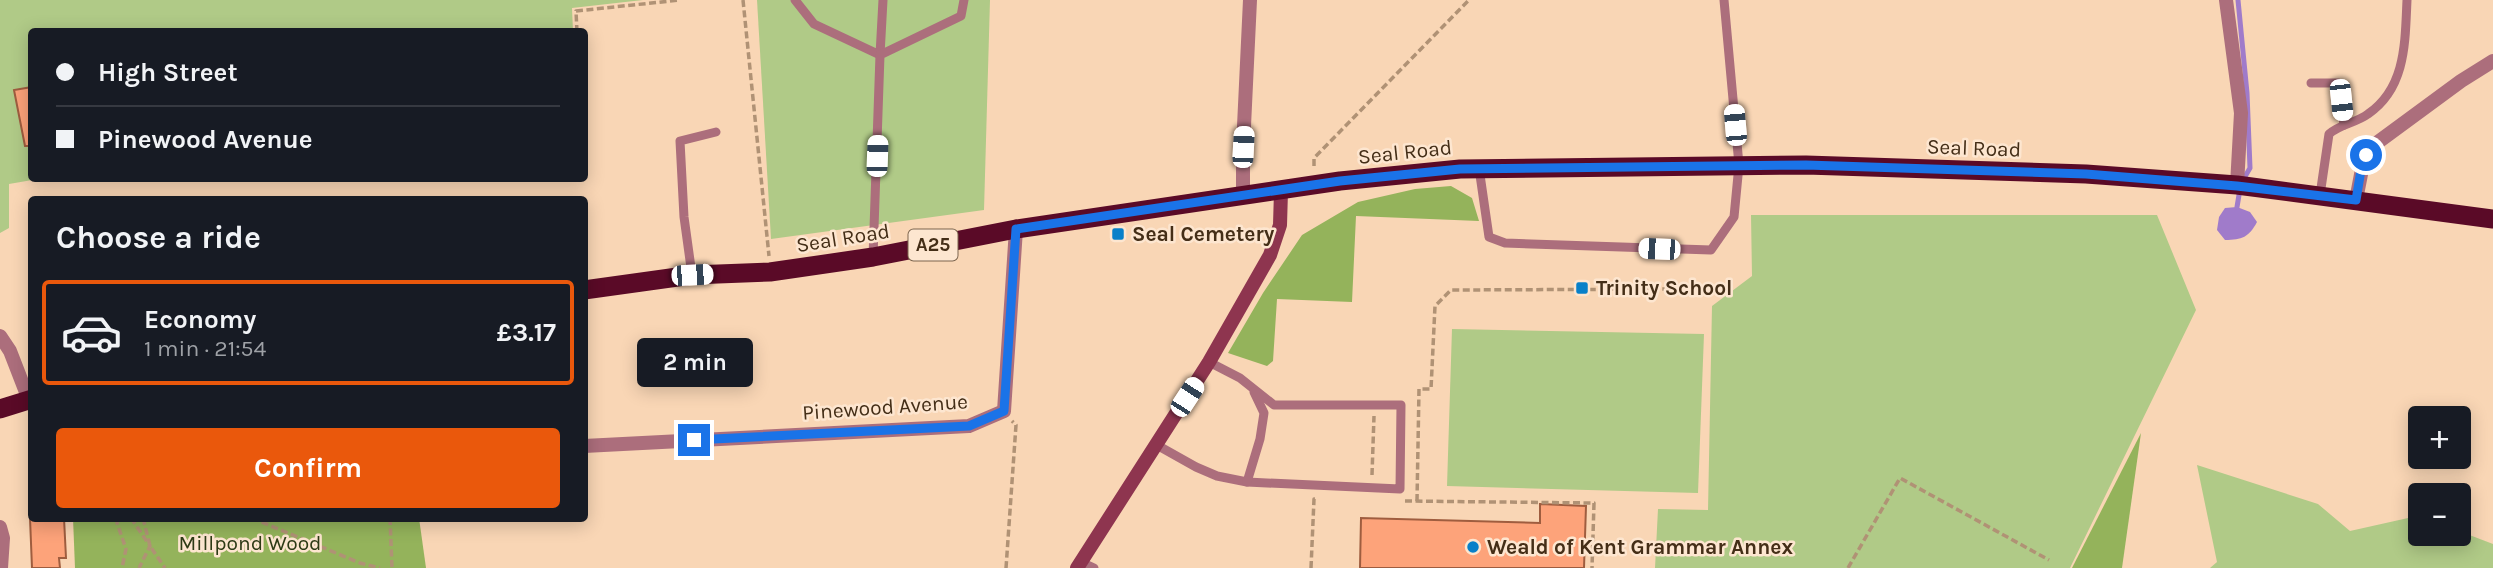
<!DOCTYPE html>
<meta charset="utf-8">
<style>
:root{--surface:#171b24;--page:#242831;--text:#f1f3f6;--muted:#9ea1a6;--line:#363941;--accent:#ea580c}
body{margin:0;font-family:Karla,sans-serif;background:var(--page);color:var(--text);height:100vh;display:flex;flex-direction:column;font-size:26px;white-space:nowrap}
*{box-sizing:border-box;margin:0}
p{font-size:23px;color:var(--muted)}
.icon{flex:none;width:38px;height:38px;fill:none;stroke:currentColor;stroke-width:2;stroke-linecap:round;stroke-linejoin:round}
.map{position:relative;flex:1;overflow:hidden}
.panel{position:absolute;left:28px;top:196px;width:560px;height:326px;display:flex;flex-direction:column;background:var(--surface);border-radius:7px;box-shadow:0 4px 18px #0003}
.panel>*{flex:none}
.banner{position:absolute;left:28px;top:28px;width:560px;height:154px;border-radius:7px;box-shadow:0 4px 18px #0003;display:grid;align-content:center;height:154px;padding:0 28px;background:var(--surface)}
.fabs{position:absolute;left:2408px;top:406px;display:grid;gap:14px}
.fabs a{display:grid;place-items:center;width:63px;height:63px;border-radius:7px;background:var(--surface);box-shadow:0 4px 18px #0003;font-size:35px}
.end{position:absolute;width:32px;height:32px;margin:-16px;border:9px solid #1a73e8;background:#fff;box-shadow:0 0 0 4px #fff}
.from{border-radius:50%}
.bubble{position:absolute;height:49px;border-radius:7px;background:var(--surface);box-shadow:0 4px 18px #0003;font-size:23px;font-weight:700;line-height:49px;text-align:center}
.car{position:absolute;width:21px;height:42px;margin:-21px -10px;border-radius:9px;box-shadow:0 0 5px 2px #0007;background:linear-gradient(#fff 24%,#345 0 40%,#fff 0 76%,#345 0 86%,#fff 0)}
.banner b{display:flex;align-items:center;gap:24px;height:66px;font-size:26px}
.banner b+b{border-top:2px solid var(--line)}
.banner i{width:18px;height:18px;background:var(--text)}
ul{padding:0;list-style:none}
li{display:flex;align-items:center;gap:21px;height:105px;margin:0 14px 10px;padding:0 14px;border:4px solid transparent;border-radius:7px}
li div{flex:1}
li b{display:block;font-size:26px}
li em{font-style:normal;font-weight:700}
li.on{border-color:var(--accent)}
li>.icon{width:63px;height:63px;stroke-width:1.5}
h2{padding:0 28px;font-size:32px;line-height:84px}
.button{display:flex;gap:14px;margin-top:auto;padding:14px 28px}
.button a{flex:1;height:80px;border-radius:7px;background:var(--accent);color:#fff;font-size:28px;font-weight:700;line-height:80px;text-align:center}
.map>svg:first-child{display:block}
.green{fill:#b0ca87}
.forest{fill:#94b35b}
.water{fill:#a07bca}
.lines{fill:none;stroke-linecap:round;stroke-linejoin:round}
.stream{stroke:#a07bca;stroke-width:5}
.building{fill:#fda37a;stroke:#9f5d3f;stroke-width:2}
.path{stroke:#b09275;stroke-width:3.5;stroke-dasharray:7 3.5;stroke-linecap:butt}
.service{stroke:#ac6e7c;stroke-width:9}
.minor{stroke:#ac6e7c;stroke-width:14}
.secondary{stroke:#8e354f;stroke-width:14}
.trunk{stroke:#5a0a27;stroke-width:19}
.route{stroke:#1a73e8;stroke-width:9}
.poi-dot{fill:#0880c9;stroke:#fde6d0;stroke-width:2.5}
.labels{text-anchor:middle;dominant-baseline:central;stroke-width:5;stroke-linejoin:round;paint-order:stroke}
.shield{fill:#fde6d0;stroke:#7c654e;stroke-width:2}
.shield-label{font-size:19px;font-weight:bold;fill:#442e17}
.street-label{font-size:21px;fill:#442e17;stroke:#fde6d0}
.poi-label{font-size:21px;font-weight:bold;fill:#442e17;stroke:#fde6d0;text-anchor:start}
.park-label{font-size:21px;fill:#2e3b16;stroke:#fde6d0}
</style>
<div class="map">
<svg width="2493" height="568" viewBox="0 0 2493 568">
<rect width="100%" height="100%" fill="#f9d6b5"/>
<g class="green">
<polygon points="0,0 643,0 572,8 573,31 32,32 32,178 38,179 9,184 9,228 0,233"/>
<polygon points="757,0 990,0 984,210 771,239"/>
<polygon points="1751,215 2157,215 2196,310 2070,568 1655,568 1658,509 1708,510 1712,306 1752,276"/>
<polygon points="1452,329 1704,334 1698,493 1447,486"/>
<polygon points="2197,465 2318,504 2350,531 2417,516 2420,517 2420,534 2459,534 2459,531 2493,544 2493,568 2210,568 2217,562"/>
</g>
<g class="forest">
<polygon points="1451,186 1472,198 1479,221 1356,216 1352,302 1277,299 1273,361 1267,366 1228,353 1263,293 1302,235 1358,202 1415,189"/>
<polygon points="2141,433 2122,568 2072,568"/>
<polygon points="73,518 419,518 426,568 75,568"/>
</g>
<path class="water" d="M2237,207l13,5 7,10c-8,15 -15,18 -32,18l-8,-10 2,-13 6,-9z"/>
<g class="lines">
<g class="stream">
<polyline points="2238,0 2247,93 2250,168 2243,180"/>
<polyline points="2237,207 2240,189"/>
</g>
</g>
<g class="building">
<polygon points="32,87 32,146 25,146 14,90"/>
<polygon points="1540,504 1586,506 1584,568 1360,568 1361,518 1540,523"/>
<polygon points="30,518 64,518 66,558 59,558 60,568 32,568"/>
</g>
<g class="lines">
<g class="path">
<polyline points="743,0 769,256"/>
<polyline points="577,32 576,11 680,0"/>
<polyline points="1314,166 1314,158 1469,0"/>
<polyline points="1372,475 1374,416"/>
<polyline points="1405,501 1594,503 1592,568"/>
<polyline points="1417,501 1419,389 1431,389 1435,306 1451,290 1692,289"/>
<polyline points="118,518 117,523 126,549 122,568"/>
<polyline points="131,518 150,546 139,568"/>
<polyline points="143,518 150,546 165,568"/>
<polyline points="252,518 360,563 380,568"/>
<polyline points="390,518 392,568"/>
<polyline points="1006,568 1016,425 1012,421"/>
<polyline points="1311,568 1314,499 1317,499"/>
<polyline points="1848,568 1900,478 2049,560"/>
</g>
<g class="service">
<polyline points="795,0 814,24 880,55 883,0"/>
<polyline points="2311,83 2338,83 2344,125"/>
<polyline points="1479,168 1489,237 1505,243 1711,250 1734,217 1739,165 1724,0"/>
<path d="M2320,195l9,-61c11,-10 27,-11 39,-20 38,-26 37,-71 39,-114"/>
<polyline points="873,257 880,55 961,16 964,0"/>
<polyline points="692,275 684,217 680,141 716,132"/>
<polyline points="1155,444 1196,467 1217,476 1247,482 1400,489 1401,405 1274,405 1240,378 1209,362"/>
<polyline points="1247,482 1260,439 1264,413 1254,392"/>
<polyline points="1081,562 1094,568"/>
</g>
<g class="minor">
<polyline points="2226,0 2241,113 2237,185"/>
<polyline points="1243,196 1243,147 1250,0"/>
<polyline points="2356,200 2364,159 2374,145 2461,81 2493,61"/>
<polyline points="0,336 10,351 29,400"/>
<polyline points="584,446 969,426 1004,411 1016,229"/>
<polyline points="0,527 3,538 1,568"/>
</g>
<polyline class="secondary" points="1077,568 1209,362 1270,255 1280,225 1281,191"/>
<g class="trunk">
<polyline points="584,290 692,275 770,272 873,257 1016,229 1340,181 1460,169 1806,165 2086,174 2237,185 2493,219"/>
<polyline points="0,409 32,399"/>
</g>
</g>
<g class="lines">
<polyline class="route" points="694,440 969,426 1004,411 1016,229 1340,181 1460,169 1806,165 2086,174 2237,186 2356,200 2361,170 2366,155"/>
</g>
<g class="poi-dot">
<rect x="1111" y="227" width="14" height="14" rx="3.5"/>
<rect x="1575" y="281" width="14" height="14" rx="3.5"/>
<circle cx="1473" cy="547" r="7"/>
</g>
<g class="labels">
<rect class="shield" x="908.5" y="229.5" width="49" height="31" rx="5"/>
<g class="shield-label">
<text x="933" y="245">A25</text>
</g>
<g class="street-label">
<text transform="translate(1974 148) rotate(2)">Seal Road</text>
<text transform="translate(1405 152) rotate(-6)">Seal Road</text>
<text transform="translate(843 238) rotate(-9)">Seal Road</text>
<text transform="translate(885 407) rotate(-4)">Pinewood Avenue</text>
</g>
<g class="poi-label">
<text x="1132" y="234">Seal Cemetery</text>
<text x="1596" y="288">Trinity School</text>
<text x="1487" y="547">Weald of Kent Grammar Annex</text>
</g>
<g class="park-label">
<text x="250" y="543">Millpond Wood</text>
</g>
</g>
</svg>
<div class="fabs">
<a>+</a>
<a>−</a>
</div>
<i class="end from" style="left:2366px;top:155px"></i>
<i class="end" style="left:694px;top:440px"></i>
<div class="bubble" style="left:637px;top:338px;width:116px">2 min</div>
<i class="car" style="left:2341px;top:100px;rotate:174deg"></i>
<i class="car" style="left:1735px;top:125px;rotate:355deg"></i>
<i class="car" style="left:1243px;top:147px;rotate:3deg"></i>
<i class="car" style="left:877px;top:156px;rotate:2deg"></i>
<i class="car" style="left:1659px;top:249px;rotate:272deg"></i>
<i class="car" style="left:692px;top:275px;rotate:87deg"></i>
<i class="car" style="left:1187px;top:397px;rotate:33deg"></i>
<div class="banner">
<b><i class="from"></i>High Street</b>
<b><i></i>Pinewood Avenue</b>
</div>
<section class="panel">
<h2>Choose a ride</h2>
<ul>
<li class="on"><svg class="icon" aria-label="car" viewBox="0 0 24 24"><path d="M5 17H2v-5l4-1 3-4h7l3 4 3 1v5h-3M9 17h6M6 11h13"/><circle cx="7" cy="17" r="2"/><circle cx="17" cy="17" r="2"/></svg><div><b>Economy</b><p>1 min · 21:54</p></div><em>£3.17</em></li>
</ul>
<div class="button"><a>Confirm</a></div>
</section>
</div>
